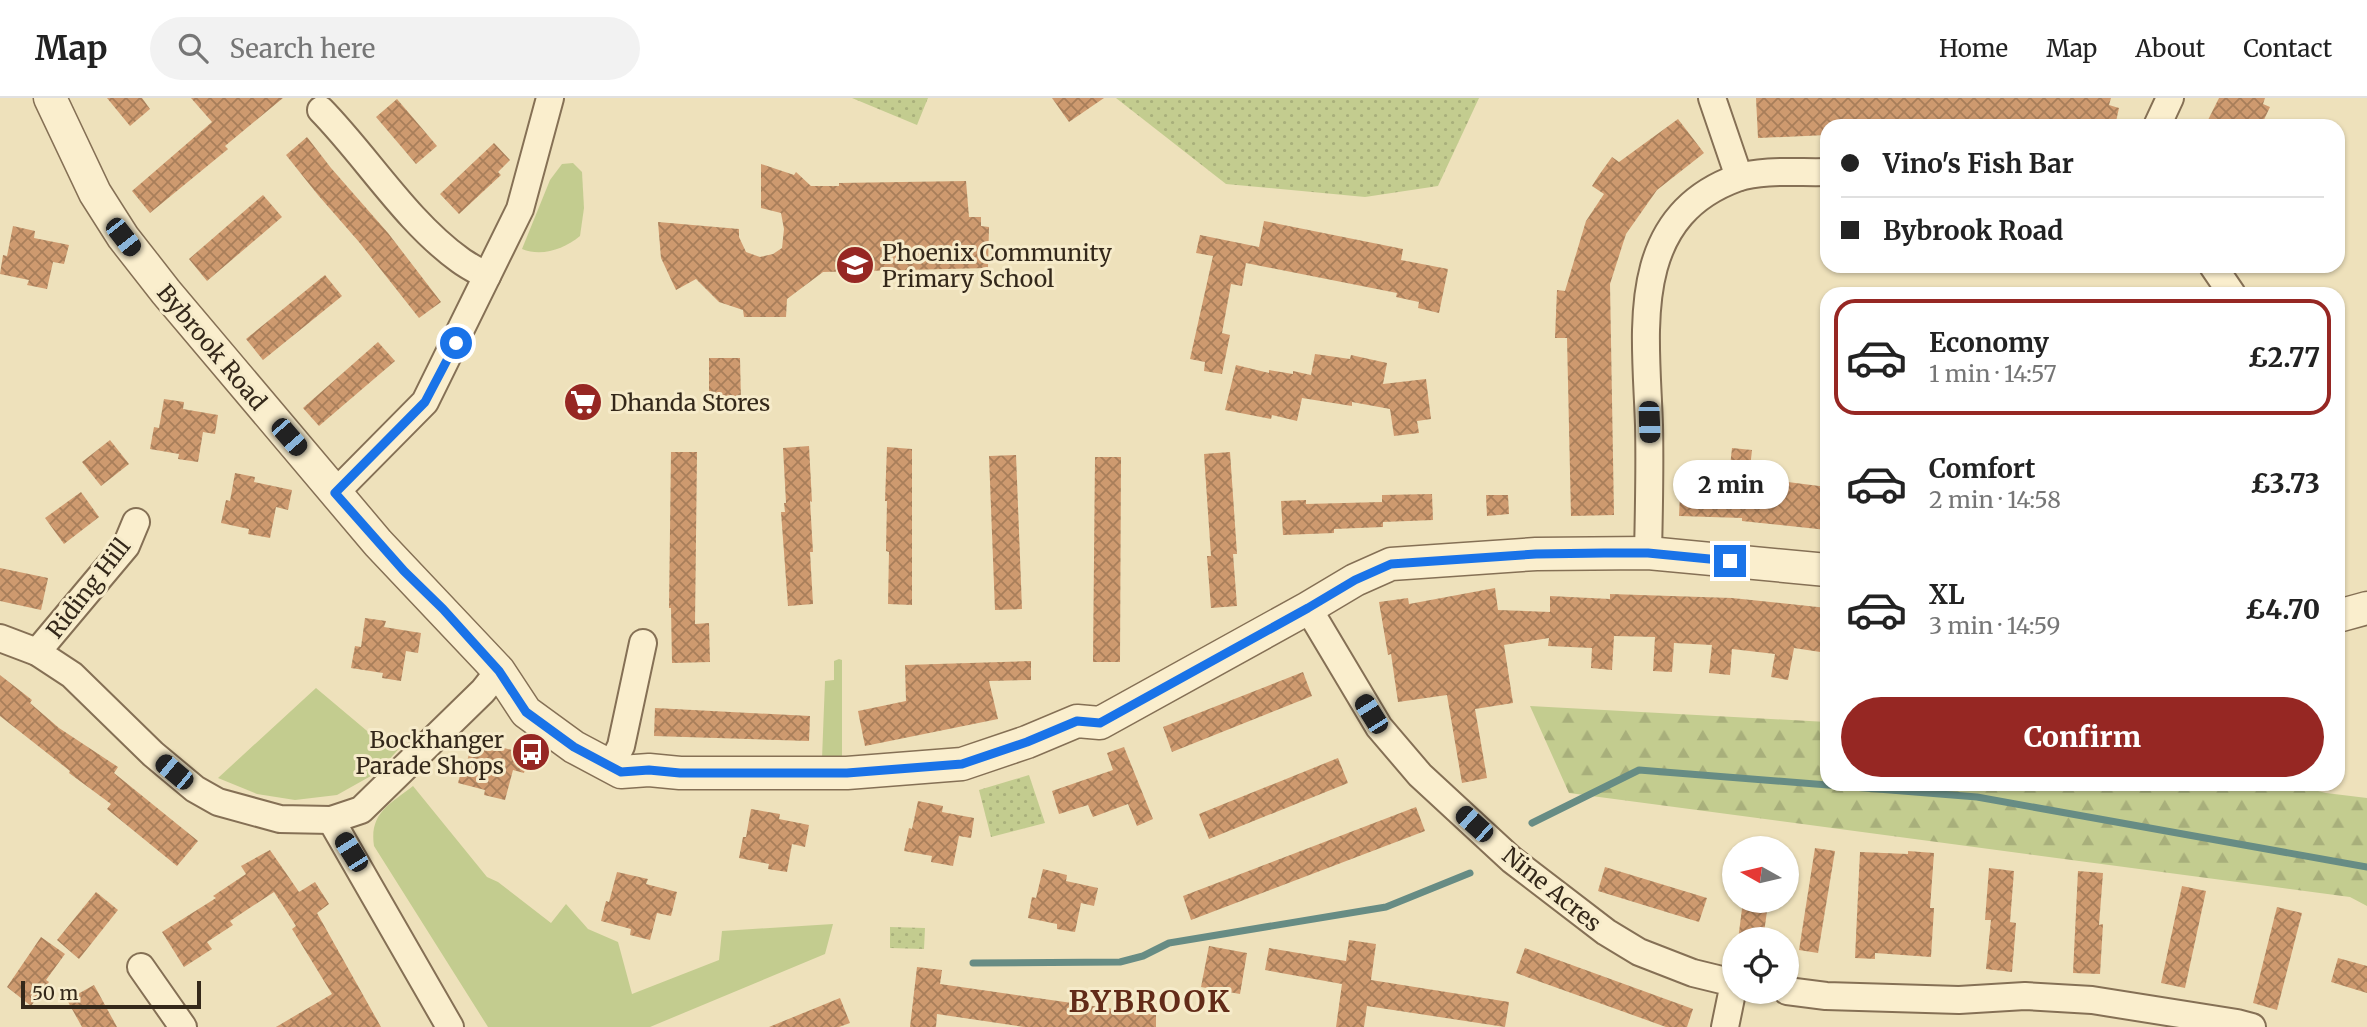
<!DOCTYPE html>
<meta charset="utf-8">
<style>
:root{--surface:#fff;--page:#f2f2f2;--text:#222;--muted:#767676;--line:#e0e0e0;--accent:#962723}
body{margin:0;font-family:Merriweather,serif;background:var(--page);color:var(--text);height:100vh;display:flex;flex-direction:column;font-size:26px;white-space:nowrap}
*{box-sizing:border-box;margin:0}
p{font-size:23px;color:var(--muted)}
.icon{flex:none;width:38px;height:38px;fill:none;stroke:currentColor;stroke-width:2;stroke-linecap:round;stroke-linejoin:round}
.map{position:relative;flex:1;overflow:hidden}
.sheet{position:absolute;left:1820px;top:189px;width:525px;height:504px;display:flex;flex-direction:column;background:var(--surface);border-radius:21px;box-shadow:0 2px 5px #0004}
.sheet>*{flex:none}
.guide{position:absolute;left:1820px;top:21px;width:525px;height:154px;border-radius:21px;box-shadow:0 2px 5px #0004;display:grid;align-content:center;height:154px;padding:0 21px;background:var(--surface)}
.needle{width:46px;rotate:278deg}
.controls{position:absolute;left:1722px;top:738px;display:grid;gap:14px}
.controls a{display:grid;place-items:center;width:77px;height:77px;border-radius:50%;background:var(--surface);box-shadow:0 2px 5px #0004;font-size:35px}
.scale{position:absolute;left:21px;bottom:18px;width:180px;box-sizing:border-box;padding-left:7px;border:4px solid #34281a;border-top:0;font-size:19px;line-height:24px;white-space:nowrap;color:#34281a;-webkit-text-stroke:5px #f6ebca;paint-order:stroke}
.end{position:absolute;width:32px;height:32px;margin:-16px;border:9px solid #1a73e8;background:#fff;box-shadow:0 0 0 4px #fff}
.from{border-radius:50%}
.bubble{position:absolute;height:49px;border-radius:24px;background:var(--surface);box-shadow:0 2px 5px #0004;font-size:23px;font-weight:800;line-height:49px;text-align:center}
.car{position:absolute;width:21px;height:42px;margin:-21px -10px;border-radius:9px;box-shadow:0 0 5px 2px #0007;background:linear-gradient(#222 24%,#8ab4d8 0 40%,#222 0 76%,#8ab4d8 0 86%,#222 0)}
.guide b{display:flex;align-items:center;gap:24px;height:66px;font-size:26px}
.guide b+b{border-top:2px solid var(--line)}
.guide i{width:18px;height:18px;background:var(--text)}
ul{padding:12px 0 0;list-style:none}
li{display:flex;align-items:center;gap:21px;height:116px;margin:0 14px 10px;padding:0 7px;border:4px solid transparent;border-radius:21px}
li div{flex:1}
li b{display:block;font-size:26px}
li em{font-style:normal;font-weight:800}
li.selected{border-color:var(--accent)}
li>.icon{width:63px;height:63px;stroke-width:1.5}
.action{display:flex;gap:14px;margin-top:auto;padding:14px 21px}
.action a{flex:1;height:80px;border-radius:42px;background:var(--accent);color:#fff;font-size:28px;font-weight:800;line-height:80px;text-align:center}
header{display:flex;align-items:center;gap:42px;box-sizing:border-box;height:98px;padding:0 35px;background:var(--surface);border-bottom:2px solid var(--line)}
header strong{font-size:33px}
nav{display:flex;gap:38px;margin-inline-start:auto;font-size:24px}
.search{width:490px;height:63px;background:var(--page);display:flex;align-items:center;gap:18px;box-sizing:border-box;padding:0 24px;border-radius:38px;color:var(--muted);font-size:26px}
.map>svg:first-child{display:block}
.grass{fill:#c3cc8f}
.forest{fill:url(#forest-firs)}
.park{fill:url(#park-dots)}
.lines{fill:none;stroke-linecap:round;stroke-linejoin:round}
.stream{stroke:#678c84;stroke-width:7}
.building{fill:url(#building-cross-hatch)}
.minor-casing{stroke:#857055;stroke-width:30}
.tertiary-casing{stroke:#857055;stroke-width:35}
.minor{stroke:#faeecd;stroke-width:26}
.tertiary{stroke:#faeecd;stroke-width:32}
.route{stroke:#1a73e8;stroke-width:9}
.labels{text-anchor:middle;dominant-baseline:central;stroke-width:6;stroke-linejoin:round;paint-order:stroke}
.poi-label{font-size:23px;fill:#34281a;stroke:#f6ebca;text-anchor:start}
.street-label{font-size:23px;fill:#34281a;stroke:#f6ebca}
.district-label{font-size:30px;font-weight:bold;letter-spacing:2px;fill:#622b18;stroke:#f6ebca}
</style>
<header>
<strong>Map</strong>
<div class="search"><svg class="icon" aria-label="search" viewBox="0 0 24 24"><circle cx="10" cy="10" r="6"/><path d="M15 15l6 6"/></svg>Search here</div>
<nav><a>Home</a><a>Map</a><a>About</a><a>Contact</a></nav>
</header>
<div class="map">
<svg width="2367" height="929" viewBox="0 0 2367 929">
<defs>
<pattern id="forest-firs" width="22" height="20" patternUnits="userSpaceOnUse" patternTransform="scale(1.75)"><rect width="22" height="20" fill="#c3cc8f"/><path d="M5 1l3.5 6h-7zM16 11l3.5 6h-7z" fill="#a8af7b"/></pattern>
<pattern id="park-dots" width="8" height="8" patternUnits="userSpaceOnUse" patternTransform="scale(1.75)"><rect width="8" height="8" fill="#c3cc8f"/><path d="M2 2h.1M6 6h.1" fill="none" stroke="#a8af7b" stroke-width="1.8" stroke-linecap="round"/></pattern>
<pattern id="building-cross-hatch" width="8" height="8" patternUnits="userSpaceOnUse" patternTransform="scale(1.75)"><rect width="8" height="8" fill="#ce9a6f"/><path d="M0 0l8 8M0 8l8-8" fill="none" stroke="#a87e5a"/></pattern>
</defs>
<rect width="100%" height="100%" fill="#eee1bb"/>
<g class="grass">
<path d="M573,65l9,9 2,36 -4,28c-16,13 -38,21 -58,13l28,-69 12,-16z"/>
<polygon points="839,561 842,562 842,661 822,661 825,583 834,582 834,563"/>
<polygon points="316,590 379,643 395,637 404,645 378,674 337,697 295,702 257,696 218,680"/>
<path d="M413,688l74,91 11,5 53,41 15,-19 22,25 30,13 14,52 87,-34 3,-29 111,-7 -8,30 -175,73h-162l-114,-181c-5,-33 16,-42 39,-60z"/>
</g>
<polygon class="forest" points="1530,608 1827,624 1827,686 2290,686 2326,695 2367,700 2367,808 2350,799 1569,695"/>
<g class="park">
<polygon points="852,0 928,0 917,27"/>
<polygon points="1116,0 1479,0 1438,88 1365,99 1226,86"/>
<polygon points="1029,677 1045,725 991,739 979,692"/>
<polygon points="890,829 925,830 924,851 890,850"/>
</g>
<g class="lines">
<g class="stream">
<polyline points="1532,725 1639,672 1977,699 2367,769"/>
<polyline points="973,865 1120,864 1143,858 1169,845 1386,809 1470,775"/>
</g>
</g>
<g class="building">
<polygon points="107,0 142,0 150,11 130,28"/>
<polygon points="191,0 283,0 225,48 228,51 150,115 132,93 212,24"/>
<polygon points="1052,0 1104,0 1069,24"/>
<polygon points="1756,0 2111,0 2109,7 2119,10 2115,28 1827,28 1827,37 1758,40"/>
<polygon points="2219,0 2265,0 2263,6 2270,9 2261,28 2205,28"/>
<polygon points="397,1 437,48 416,66 376,19"/>
<polygon points="1678,21 1704,55 1657,92 1626,136 1610,186 1614,417 1571,418 1567,240 1555,240 1557,192 1565,193 1586,123 1604,96 1592,88 1599,77 1612,59 1619,64"/>
<polygon points="307,39 331,70 388,135 441,204 419,220 359,144 318,97 286,57"/>
<polygon points="494,45 510,62 498,74 501,77 459,116 440,96"/>
<polygon points="761,66 794,77 796,74 811,88 839,88 839,85 966,83 969,119 981,119 981,128 989,129 988,170 823,174 787,201 786,219 744,219 743,212 719,204 696,181 676,192 661,160 658,124 739,131 739,139 746,154 760,159 773,156 782,150 784,131 781,115 761,110"/>
<polygon points="263,97 282,119 207,183 189,161"/>
<polygon points="1264,123 1403,151 1401,162 1448,171 1439,215 1418,210 1419,204 1396,199 1397,195 1246,165 1242,188 1231,186 1222,235 1230,237 1222,276 1204,273 1205,264 1190,261 1213,158 1196,155 1200,137 1259,149"/>
<polygon points="13,128 35,133 34,140 69,147 64,166 53,164 47,191 27,187 29,182 0,176 3,157 7,158"/>
<polygon points="325,177 342,198 263,262 246,241"/>
<polygon points="378,244 395,263 319,328 303,310"/>
<polygon points="1315,256 1350,261 1351,257 1387,265 1383,286 1426,281 1431,321 1417,323 1419,335 1394,338 1390,311 1352,304 1352,308 1302,300 1297,323 1272,317 1271,321 1225,312 1236,267 1269,275 1269,272 1293,276 1293,273 1311,277"/>
<polygon points="709,260 740,260 741,304 709,304"/>
<polygon points="164,301 184,304 183,311 218,317 215,336 203,334 198,364 178,361 179,356 150,351 154,329 159,330"/>
<polygon points="110,342 129,366 101,388 82,364"/>
<polygon points="809,348 812,404 810,403 813,454 810,454 813,506 788,508 781,414 785,414 784,405 786,405 783,350"/>
<polygon points="887,349 912,351 912,507 888,506 889,454 886,453 887,403 885,403"/>
<polygon points="1732,350 1752,352 1749,379 1827,389 1827,432 1742,423 1742,420 1679,418 1681,376 1729,378"/>
<polygon points="671,354 697,354 695,526 709,525 710,564 672,565 671,510 669,510"/>
<polygon points="1230,354 1237,456 1233,456 1237,508 1211,510 1207,458 1211,458 1204,356"/>
<polygon points="1016,357 1022,511 995,512 989,358"/>
<polygon points="1095,359 1121,359 1120,564 1093,564"/>
<polygon points="235,375 255,379 254,384 292,392 288,412 276,409 270,440 248,436 249,431 221,425 226,402 230,403"/>
<polygon points="81,394 99,419 64,446 45,420"/>
<polygon points="1432,396 1433,422 1383,424 1383,429 1334,431 1334,435 1283,437 1281,403 1306,402 1306,406 1382,404 1382,397"/>
<polygon points="1486,397 1508,397 1509,416 1487,418"/>
<polygon points="0,470 48,480 41,512 0,503"/>
<polygon points="1495,490 1498,512 1550,514 1550,498 1610,501 1610,496 1732,500 1827,510 1827,555 1794,550 1788,582 1771,579 1775,556 1732,551 1730,577 1709,575 1712,547 1674,545 1672,574 1653,573 1655,539 1614,538 1612,572 1591,570 1592,550 1548,548 1549,540 1504,547 1513,605 1475,611 1487,680 1462,685 1447,597 1398,604 1391,556 1388,557 1379,504 1408,500 1409,506"/>
<polygon points="365,520 386,523 384,529 421,535 418,555 406,553 401,583 382,580 383,575 351,570 355,548 361,549"/>
<polygon points="1031,563 1031,582 989,583 998,621 865,648 858,613 906,603 905,567"/>
<polygon points="1303,574 1312,598 1172,654 1163,629"/>
<polygon points="0,577 32,602 30,605 59,630 118,669 114,675 198,743 177,768 107,711 111,706 69,675 70,673 0,618"/>
<polygon points="655,610 810,618 809,643 654,638"/>
<polygon points="474,635 497,641 496,648 529,656 524,675 513,672 505,702 484,697 485,692 458,685 464,663 467,664"/>
<polygon points="1124,649 1153,721 1137,728 1128,706 1093,719 1088,707 1059,716 1052,693 1113,672 1107,655"/>
<polygon points="1338,660 1348,685 1209,741 1199,716"/>
<polygon points="918,703 943,708 942,714 974,720 971,740 959,738 953,768 931,764 932,758 904,753 909,730 912,731"/>
<polygon points="1416,709 1425,733 1191,822 1183,798"/>
<polygon points="751,711 780,716 779,721 809,727 805,749 792,746 787,774 768,771 769,766 739,760 743,739 746,739"/>
<polygon points="1815,750 1835,753 1818,855 1799,852"/>
<polygon points="270,752 299,794 315,784 329,806 317,815 381,929 276,929 332,896 292,831 296,828 274,794 230,823 233,827 207,844 212,851 184,869 162,834 216,800 213,798 246,776 241,768"/>
<polygon points="1908,753 1934,755 1930,810 1934,810 1931,859 1875,855 1875,861 1855,860 1860,754 1908,756"/>
<polygon points="1605,769 1707,800 1699,824 1598,793"/>
<polygon points="1989,770 2014,773 2010,824 2016,825 2012,874 1986,871 1991,822 1985,822"/>
<polygon points="1043,771 1067,777 1066,783 1098,790 1094,808 1081,805 1075,834 1057,831 1057,826 1028,820 1032,799 1036,800"/>
<polygon points="2078,773 2103,775 2099,827 2103,826 2100,876 2073,875"/>
<polygon points="617,774 648,781 646,786 677,794 671,818 657,815 650,842 630,837 631,831 601,823 606,803 609,804"/>
<polygon points="2182,788 2206,793 2185,890 2161,885"/>
<polygon points="96,794 118,812 79,861 57,842"/>
<polygon points="1743,803 1764,803 1763,813 1767,813 1763,842 1738,842"/>
<polygon points="2277,809 2302,815 2277,912 2253,905"/>
<polygon points="41,839 65,856 46,882 49,884 31,908 7,889"/>
<polygon points="1349,842 1376,846 1371,882 1509,904 1505,929 1367,908 1364,929 1336,929 1342,886 1265,872 1269,850 1346,863"/>
<polygon points="1209,848 1247,855 1240,896 1201,889"/>
<polygon points="1525,850 1693,911 1687,929 1666,929 1516,875"/>
<polygon points="2338,860 2367,868 2367,895 2331,884"/>
<polygon points="917,869 942,872 940,886 1156,917 1156,929 1024,929 937,916 936,929 910,929"/>
<polygon points="94,887 117,929 82,929 67,902"/>
<polygon points="840,900 850,925 839,929 769,929"/>
</g>
<g class="lines">
<defs>
<g id="minor">
<polyline points="1712,0 1739,79"/>
<path d="M321,12c46,47 85,111 139,150 8,6 18,11 27,16"/>
<polyline points="2157,28 2170,0"/>
<polyline points="2213,168 2232,196"/>
<polyline points="335,395 425,304 520,111 550,0"/>
<path d="M1648,455c1,-43 2,-85 1,-128 -3,-93 -22,-207 88,-247 25,-9 64,-5 90,-6"/>
<polyline points="1308,510 1379,629 1420,677 1512,762 1606,834 1639,854 1693,875 1734,885 1725,929"/>
<polyline points="0,540 37,554 72,577 153,656 195,691 218,704 280,721 331,722 361,712 483,593 499,573"/>
<polyline points="37,554 126,448 136,424"/>
<polyline points="610,670 621,648 643,545"/>
<polyline points="331,722 450,929"/>
<polyline points="141,869 183,929"/>
<polyline points="1787,893 1826,898 1959,902 2025,898 2092,902 2237,925 2252,929"/>
</g>
<g id="tertiary">
<polyline points="50,0 95,95 123,139 166,194 378,445 499,573 526,614 574,649 621,674 649,672 680,675 847,675 962,666 1027,644 1077,623 1100,625 1308,510 1355,482 1391,466 1536,456 1648,455 1827,472"/>
<polyline points="2338,518 2367,510"/>
</g>
</defs>
<use href="#minor" class="minor-casing"/>
<use href="#tertiary" class="tertiary-casing"/>
<use href="#minor" class="minor"/>
<use href="#tertiary" class="tertiary"/>
</g>
<g class="lines">
<polyline class="route" points="456,245 425,304 335,395 404,473 443,511 499,573 526,614 574,649 621,674 649,672 680,675 847,675 962,666 1027,644 1077,623 1100,625 1308,510 1355,482 1391,466 1536,456 1604,455 1648,455 1730,463"/>
</g>
<defs>
<symbol id="school-disc" viewBox="-11 -11 22 22"><circle r="9.5" fill="#962723" stroke="#f6ebca"/><path d="M0-5L7-2L0 1L-7-2ZM-4 1L0 2.5L4 1V4Q0 6-4 4Z" fill="#fff"/></symbol>
<symbol id="supermarket-disc" viewBox="-11 -11 22 22"><circle r="9.5" fill="#962723" stroke="#f6ebca"/><path d="M-6-5.5h2.5l.6 2H6L4.5 2H-2.5L-4.4-4H-6ZM-1.5 3.2a1.3 1.3 0 1 0 .1 0ZM3 3.2a1.3 1.3 0 1 0 .1 0Z" fill="#fff"/></symbol>
<symbol id="bus-disc" viewBox="-11 -11 22 22"><circle r="9.5" fill="#962723" stroke="#f6ebca"/><path d="M-5-6H5V4H4V6H2V4H-2V6H-4V4H-5ZM-3.5-4V0h7V-4ZM-3.5 1.2v1.5H-2V1.2ZM2 1.2v1.5H3.5V1.2Z" fill="#fff"/></symbol>
</defs>
<g fill-rule="evenodd">
<use href="#school-disc" x="833" y="145" width="44" height="44"/>
<use href="#supermarket-disc" x="561" y="282" width="44" height="44"/>
<use href="#bus-disc" x="509" y="632" width="44" height="44"/>
</g>
<g class="labels">
<g class="poi-label">
<text x="882" y="154">Phoenix Community<tspan x="882" dy="26">Primary School</tspan></text>
<text x="610" y="304">Dhanda Stores</text>
<text x="504" y="641" text-anchor="end">Bockhanger<tspan x="504" dy="26">Parade Shops</tspan></text>
</g>
<g class="street-label">
<text transform="translate(212 249) rotate(50)">Bybrook Road</text>
<text transform="translate(88 490) rotate(-52)">Riding Hill</text>
<text transform="translate(1552 791) rotate(39)">Nine Acres</text>
</g>
<g class="district-label">
<text x="1150" y="903">BYBROOK</text>
</g>
</g>
</svg>
<div class="controls">
<a><svg class="needle" viewBox="-14 -14 28 28"><path d="M0-13l5 13h-10z" fill="#e53935"/><path d="M0 13l5-13h-10z" fill="#767676"/></svg></a>
<a><svg class="icon" aria-label="locate" viewBox="0 0 24 24"><circle cx="12" cy="12" r="6"/><path d="M12 2v4M12 18v4M2 12h4M18 12h4"/></svg></a>
</div>
<div class="scale">50 m</div>
<i class="end from" style="left:456px;top:245px"></i>
<i class="end" style="left:1730px;top:463px"></i>
<div class="bubble" style="left:1673px;top:362px;width:116px">2 min</div>
<i class="car" style="left:123px;top:139px;rotate:142deg"></i>
<i class="car" style="left:1649px;top:324px;rotate:178deg"></i>
<i class="car" style="left:289px;top:339px;rotate:139deg"></i>
<i class="car" style="left:1371px;top:616px;rotate:328deg"></i>
<i class="car" style="left:174px;top:674px;rotate:310deg"></i>
<i class="car" style="left:1474px;top:726px;rotate:312deg"></i>
<i class="car" style="left:351px;top:754px;rotate:328deg"></i>
<div class="guide">
<b><i class="from"></i>Vino's Fish Bar</b>
<b><i></i>Bybrook Road</b>
</div>
<section class="sheet">
<ul>
<li class="selected"><svg class="icon" aria-label="car" viewBox="0 0 24 24"><path d="M5 17H2v-5l4-1 3-4h7l3 4 3 1v5h-3M9 17h6M6 11h13"/><circle cx="7" cy="17" r="2"/><circle cx="17" cy="17" r="2"/></svg><div><b>Economy</b><p>1 min · 14:57</p></div><em>£2.77</em></li>
<li><svg class="icon" aria-label="car" viewBox="0 0 24 24"><path d="M5 17H2v-5l4-1 3-4h7l3 4 3 1v5h-3M9 17h6M6 11h13"/><circle cx="7" cy="17" r="2"/><circle cx="17" cy="17" r="2"/></svg><div><b>Comfort</b><p>2 min · 14:58</p></div><em>£3.73</em></li>
<li><svg class="icon" aria-label="car" viewBox="0 0 24 24"><path d="M5 17H2v-5l4-1 3-4h7l3 4 3 1v5h-3M9 17h6M6 11h13"/><circle cx="7" cy="17" r="2"/><circle cx="17" cy="17" r="2"/></svg><div><b>XL</b><p>3 min · 14:59</p></div><em>£4.70</em></li>
</ul>
<div class="action"><a>Confirm</a></div>
</section>
</div>
